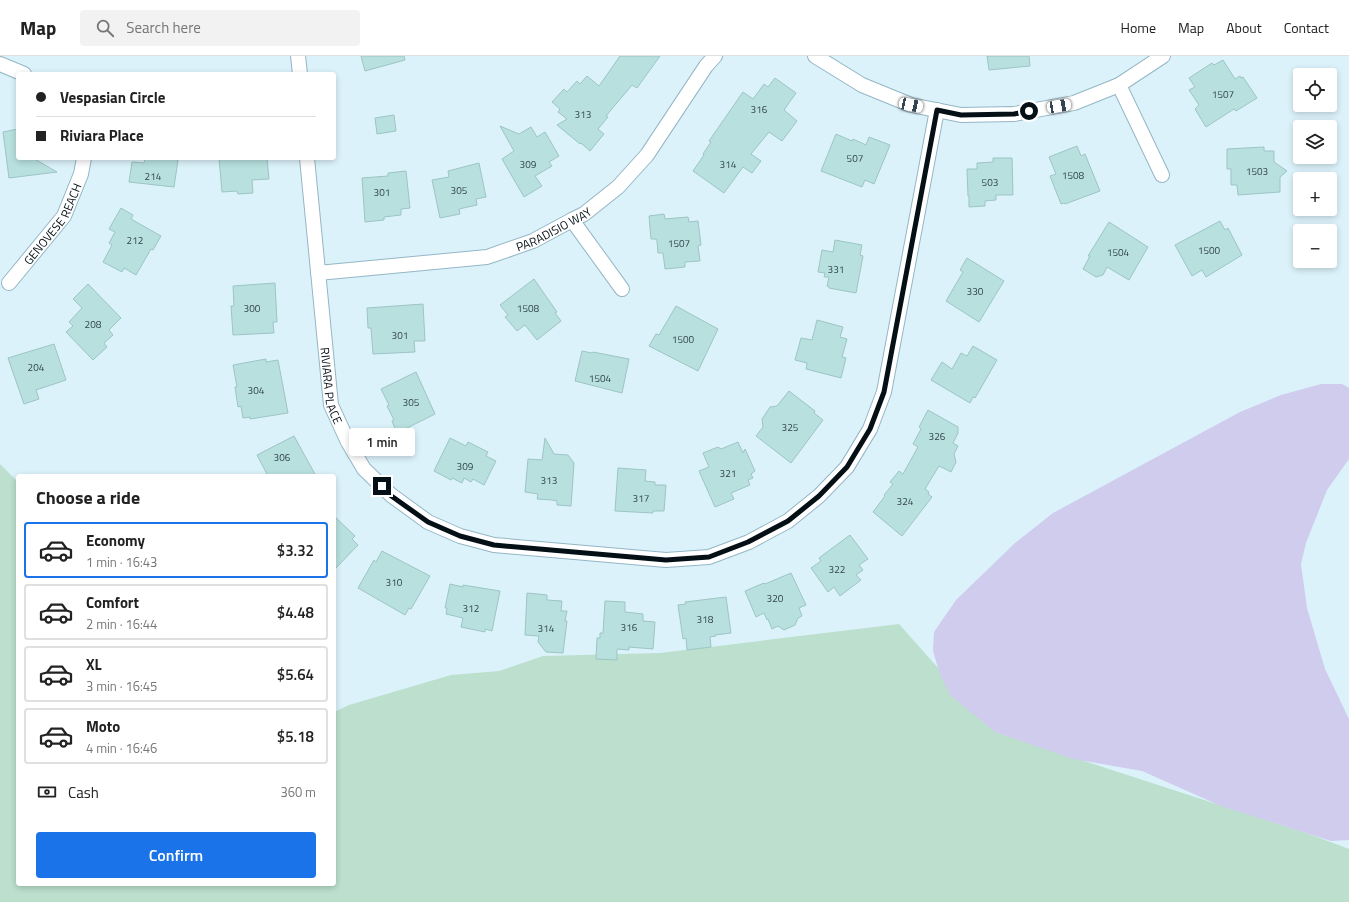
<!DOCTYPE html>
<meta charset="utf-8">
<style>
:root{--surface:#fff;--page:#f2f2f2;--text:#222;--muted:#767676;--line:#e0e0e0;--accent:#1a73e8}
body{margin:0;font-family:"Titillium Web",sans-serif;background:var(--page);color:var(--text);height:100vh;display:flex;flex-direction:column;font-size:15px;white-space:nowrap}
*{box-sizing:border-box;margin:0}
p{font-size:13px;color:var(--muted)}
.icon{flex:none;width:22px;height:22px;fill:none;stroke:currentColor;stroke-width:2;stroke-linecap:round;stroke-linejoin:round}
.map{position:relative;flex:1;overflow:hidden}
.panel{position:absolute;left:16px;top:418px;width:320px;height:412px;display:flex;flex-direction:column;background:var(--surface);border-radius:4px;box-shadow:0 2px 6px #0003}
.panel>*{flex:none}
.top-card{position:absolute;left:16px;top:16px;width:320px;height:88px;border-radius:4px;box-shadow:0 2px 6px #0003;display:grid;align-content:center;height:88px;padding:0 20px;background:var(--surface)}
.tools{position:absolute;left:1293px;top:12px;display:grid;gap:8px}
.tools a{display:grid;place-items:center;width:44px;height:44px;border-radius:4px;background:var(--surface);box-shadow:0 2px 6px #0003;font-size:20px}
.end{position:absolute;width:18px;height:18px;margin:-9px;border:5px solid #051016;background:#fff;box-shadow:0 0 0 2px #fff}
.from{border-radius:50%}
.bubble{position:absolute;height:28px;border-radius:4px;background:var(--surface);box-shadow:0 2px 6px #0003;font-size:13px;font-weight:600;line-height:28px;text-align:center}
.car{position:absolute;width:12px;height:24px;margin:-12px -6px;border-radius:5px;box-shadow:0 0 3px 1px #0007;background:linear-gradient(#fff 24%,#345 0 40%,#fff 0 76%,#345 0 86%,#fff 0)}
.top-card b{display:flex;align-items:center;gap:14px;height:38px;font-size:15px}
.top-card b+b{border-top:1px solid var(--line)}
.top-card i{width:10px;height:10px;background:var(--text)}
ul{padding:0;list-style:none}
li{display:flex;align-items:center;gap:12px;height:56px;margin:0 8px 6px;padding:0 12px;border:2px solid var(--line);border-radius:4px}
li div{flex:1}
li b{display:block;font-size:15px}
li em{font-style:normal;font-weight:600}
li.on{border-color:var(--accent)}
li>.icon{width:36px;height:36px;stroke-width:1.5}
h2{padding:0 20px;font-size:18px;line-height:48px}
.pay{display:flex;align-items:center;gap:10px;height:44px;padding:0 20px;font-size:15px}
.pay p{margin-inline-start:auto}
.cta{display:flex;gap:8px;margin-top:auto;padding:8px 20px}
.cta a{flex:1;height:46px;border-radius:4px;background:var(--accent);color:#fff;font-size:16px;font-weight:600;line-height:46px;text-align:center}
header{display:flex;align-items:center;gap:24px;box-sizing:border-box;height:56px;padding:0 20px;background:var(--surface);border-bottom:1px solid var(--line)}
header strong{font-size:19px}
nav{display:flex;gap:22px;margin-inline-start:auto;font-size:14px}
.search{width:280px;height:36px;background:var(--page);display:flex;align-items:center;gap:10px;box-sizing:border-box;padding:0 14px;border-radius:4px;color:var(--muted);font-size:15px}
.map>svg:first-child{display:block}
.green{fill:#bce0cd}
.water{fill:#cfcced}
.building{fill:#b7e0df;stroke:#9cc5c4}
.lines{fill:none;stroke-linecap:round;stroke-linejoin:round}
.street-casing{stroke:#94b6c5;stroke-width:16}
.street{stroke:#fff;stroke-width:14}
.route{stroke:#051016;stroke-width:5}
.labels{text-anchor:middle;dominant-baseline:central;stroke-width:3;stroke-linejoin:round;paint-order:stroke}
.number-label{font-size:10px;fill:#324448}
.street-label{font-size:12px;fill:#051016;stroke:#dcf2fb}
</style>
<header>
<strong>Map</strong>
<div class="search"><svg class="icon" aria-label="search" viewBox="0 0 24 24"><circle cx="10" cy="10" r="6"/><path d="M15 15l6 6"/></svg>Search here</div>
<nav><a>Home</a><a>Map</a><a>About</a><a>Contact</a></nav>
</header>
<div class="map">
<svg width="1349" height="846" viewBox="0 0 1349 846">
<rect width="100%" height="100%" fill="#dcf2fb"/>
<polygon class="green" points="0,408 18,426 18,828 334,828 334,656 349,649 451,619 499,615 543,600 660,597 899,568 995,676 1312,779 1349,793 1349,846 0,846"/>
<polygon class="water" points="1321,328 1342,328 1349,332 1349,403 1327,434 1306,487 1301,508 1307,552 1325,613 1349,663 1349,784 1331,785 1221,750 1142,715 1073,703 995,676 951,640 940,619 933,595 934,576 956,544 1015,487 1053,457 1240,356 1281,339"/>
<g class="building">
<polygon points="361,0 404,0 405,4 365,15"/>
<polygon points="620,0 660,0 637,32 632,29 606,60 608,61 598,73 604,78 590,95 581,87 580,88 557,69 567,63 558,56 560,53 552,46 564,33 567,36 577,25 580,28 587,20 599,30"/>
<polygon points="987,0 1029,0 1030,10 989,14"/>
<polygon points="1223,4 1235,23 1240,20 1241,22 1243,21 1257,42 1236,55 1234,53 1206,71 1195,53 1199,49 1189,34 1195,31 1189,22 1212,7 1214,9"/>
<polygon points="775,22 796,37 784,54 797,65 782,85 769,76 751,98 761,105 752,117 743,111 724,137 693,115 704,99 703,98 711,86 709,85 743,36 753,43 764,28 768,31"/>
<polygon points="394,59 396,75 377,78 375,62"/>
<polygon points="500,70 519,78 531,71 537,81 545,76 559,100 549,106 552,110 535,120 542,130 524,141 502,103 514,95"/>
<polygon points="18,73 18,102 33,102 57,116 9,122 3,76"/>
<polygon points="836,78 852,85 853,83 866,89 869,81 890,89 874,128 865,124 862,131 821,115"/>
<polygon points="1077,90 1081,100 1085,98 1100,135 1065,148 1064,147 1061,148 1050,120 1056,118 1049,101"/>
<polygon points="1264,91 1264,95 1274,95 1274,106 1287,115 1280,121 1280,136 1238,139 1237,129 1231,129 1231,113 1227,113 1227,93"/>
<polygon points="145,102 175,102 174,103 178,104 174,131 129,126 132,106 144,107"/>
<polygon points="219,102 267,102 269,123 252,124 253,137 238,138 237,135 222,136"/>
<polygon points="993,102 1012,102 1013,139 996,139 996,144 985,145 985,150 969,151 969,140 968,140 967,113 977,113 977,107 993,106"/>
<polygon points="479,107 486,141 476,143 477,149 459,153 460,158 440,162 432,124 449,121 448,115"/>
<polygon points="406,115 410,152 401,153 401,159 384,161 384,164 365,166 362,122 388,120 388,117"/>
<polygon points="121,152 133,159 131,163 161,180 153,194 151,193 136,219 124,212 122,216 103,206 112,189 109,187 115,176 109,173"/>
<polygon points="664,158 665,163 688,161 689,166 698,165 701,189 698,190 700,205 685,206 685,211 665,213 663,197 658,197 657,185 656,183 651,183 649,160"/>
<polygon points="1220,165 1225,174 1228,172 1242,199 1206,221 1202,214 1192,220 1175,189"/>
<polygon points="1109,166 1148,191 1129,224 1107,211 1103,219 1096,221 1083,213 1090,200 1088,200"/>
<polygon points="835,184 862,189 860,199 863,200 856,237 829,232 829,231 827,230 829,221 824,221 825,217 818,216 822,194 833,196"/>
<polygon points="967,202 1004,225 979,266 946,245 963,216 960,214"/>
<polygon points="534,223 557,256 555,257 561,265 537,284 525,269 517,275 505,261 508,259 500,249"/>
<polygon points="275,227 277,266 273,266 274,277 233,279 231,250 234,250 233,230"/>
<polygon points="88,228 121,262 109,274 113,279 104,287 107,291 93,304 66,276 73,270 69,266 82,252 73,243"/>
<polygon points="423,248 425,285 414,285 415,296 373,298 371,272 368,272 367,252"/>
<polygon points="676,250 718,273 698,315 649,290 656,278 659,279"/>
<polygon points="817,264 843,271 840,281 847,283 842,301 846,302 841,322 806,313 807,307 795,304 801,282 812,284"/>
<polygon points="54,288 66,324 36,334 39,343 24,348 8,302"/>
<polygon points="973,290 997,304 975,342 973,341 970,347 931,324 942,306 952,313 961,297 967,300"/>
<polygon points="582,295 592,297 593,296 629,303 622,337 575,325"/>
<polygon points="266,303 266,306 278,304 288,357 250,363 250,361 243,362 241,350 238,351 235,331 237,331 233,309"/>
<polygon points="416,316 435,358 397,377 392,365 394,364 387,350 389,349 381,333"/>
<polygon points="789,335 815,355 814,357 823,364 791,407 756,380 763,371 762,363 770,351 777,350"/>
<polygon points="928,354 958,371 958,377 953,387 958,390 954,398 956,406 951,416 939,410 925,433 929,436 928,438 932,441 902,480 873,456 885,440 884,439 893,428 890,426 899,415 903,418 918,391 913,388 921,373 919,371"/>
<polygon points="294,380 316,420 268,420 257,399"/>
<polygon points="450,382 466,390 468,386 488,396 486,400 496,405 484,429 473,423 471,426 464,422 462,427 452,422 451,424 434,415"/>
<polygon points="545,382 554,398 568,399 574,407 571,450 557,449 557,445 552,444 537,443 538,438 525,436 528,403 542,404"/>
<polygon points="738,386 743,397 745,393 755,415 751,418 753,422 748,424 750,429 731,437 734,443 715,451 699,415 709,411 703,397 718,391 721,393"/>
<polygon points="618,412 646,414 645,425 655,426 655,429 666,429 664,455 653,455 653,457 615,455"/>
<polygon points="334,460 355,480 352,483 358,489 334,514"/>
<polygon points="850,479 868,503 859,509 863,514 856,519 861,524 840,540 834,531 828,536 811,512 821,505 819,502"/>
<polygon points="382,495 430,520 411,553 409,552 405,559 358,532 374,504 376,506"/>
<polygon points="791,517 806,549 799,552 802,560 798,562 795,569 784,574 778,570 772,573 768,563 767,564 764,557 756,561 745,535 764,527 765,528"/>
<polygon points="450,528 463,531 463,529 500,535 492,575 485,573 485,576 461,571 463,562 446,558 447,552 445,552"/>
<polygon points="527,537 547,539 547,544 562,545 561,555 567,555 565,565 567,565 563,597 546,596 538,586 539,580 525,579"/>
<polygon points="726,541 731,577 715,579 716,580 710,581 711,591 687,594 686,582 683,583 678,549 686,548 685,546"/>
<polygon points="605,545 625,546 625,556 643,558 643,565 655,566 653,593 629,591 629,594 617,593 617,604 596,603 597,582 600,582 600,577 603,577"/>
</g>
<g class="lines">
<defs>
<g id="street">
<polyline points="298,0 300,18"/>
<polyline points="815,0 862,29 911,49 961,59 1014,58 1074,47 1119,29 1163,0"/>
<polyline points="0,8 24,18"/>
<polyline points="1119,29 1162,119"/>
<path id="s1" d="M307,102l24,247 17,37 16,27 27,26 37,27 32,14 34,9 172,15 43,-3 40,-15 39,-21 31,-25 28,-29 23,-38 14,-37 53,-282"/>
<polyline points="572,164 622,233"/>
<path id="s2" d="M318,217l169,-16 46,-16 39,-21 12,-6 34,-27 29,-32 59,-89 9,-10"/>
<path id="s3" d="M9,227l55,-67 17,-42 3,-16"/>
</g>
</defs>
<use href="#street" class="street-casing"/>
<use href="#street" class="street"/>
</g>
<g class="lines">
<polyline class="route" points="382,430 390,439 428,466 460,480 494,489 666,504 709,501 748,486 788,465 819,440 847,411 870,373 884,336 937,54 961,59 1014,58 1029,55"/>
</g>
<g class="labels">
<g class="number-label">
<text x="1223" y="38">1507</text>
<text x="759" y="53">316</text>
<text x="583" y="58">313</text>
<text x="855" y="102">507</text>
<text x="528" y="108">309</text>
<text x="728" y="108">314</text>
<text x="1257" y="115">1503</text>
<text x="1073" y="119">1508</text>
<text x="153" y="120">214</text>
<text x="990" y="126">503</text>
<text x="459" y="134">305</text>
<text x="382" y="136">301</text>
<text x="135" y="184">212</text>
<text x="679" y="187">1507</text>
<text x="1209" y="194">1500</text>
<text x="1118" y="196">1504</text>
<text x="836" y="213">331</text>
<text x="975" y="235">330</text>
<text x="252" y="252">300</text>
<text x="528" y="252">1508</text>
<text x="93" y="268">208</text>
<text x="400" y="279">301</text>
<text x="683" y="283">1500</text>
<text x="36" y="311">204</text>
<text x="600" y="322">1504</text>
<text x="256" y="334">304</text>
<text x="411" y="346">305</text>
<text x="790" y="371">325</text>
<text x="937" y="380">326</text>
<text x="282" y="401">306</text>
<text x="465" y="410">309</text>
<text x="728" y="417">321</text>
<text x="549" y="424">313</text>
<text x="641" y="442">317</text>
<text x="905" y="445">324</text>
<text x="837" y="513">322</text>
<text x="394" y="526">310</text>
<text x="775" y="542">320</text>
<text x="471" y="552">312</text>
<text x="705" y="563">318</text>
<text x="629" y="571">316</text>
<text x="546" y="572">314</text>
</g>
<g class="street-label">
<text stroke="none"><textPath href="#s3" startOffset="74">GENOVESE REACH</textPath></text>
<text stroke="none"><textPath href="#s2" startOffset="242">PARADISIO WAY</textPath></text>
<text stroke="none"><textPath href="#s1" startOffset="229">RIVIARA PLACE</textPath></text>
</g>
</g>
</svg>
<div class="tools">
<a><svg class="icon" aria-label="locate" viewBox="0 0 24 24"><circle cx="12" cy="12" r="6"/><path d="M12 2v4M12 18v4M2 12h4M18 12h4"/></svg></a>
<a><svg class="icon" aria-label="layers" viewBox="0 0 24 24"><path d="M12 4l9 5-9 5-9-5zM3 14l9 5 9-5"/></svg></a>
<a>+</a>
<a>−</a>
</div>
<i class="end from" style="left:1029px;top:55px"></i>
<i class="end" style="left:382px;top:430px"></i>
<div class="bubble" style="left:349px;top:372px;width:66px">1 min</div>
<i class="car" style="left:911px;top:49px;rotate:102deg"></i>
<i class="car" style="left:1059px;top:50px;rotate:80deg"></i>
<div class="top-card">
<b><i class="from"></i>Vespasian Circle</b>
<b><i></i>Riviara Place</b>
</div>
<section class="panel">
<h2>Choose a ride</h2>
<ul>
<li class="on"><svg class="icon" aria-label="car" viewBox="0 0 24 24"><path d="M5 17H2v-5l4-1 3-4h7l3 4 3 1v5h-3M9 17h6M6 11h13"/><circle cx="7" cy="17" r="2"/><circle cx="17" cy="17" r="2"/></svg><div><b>Economy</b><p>1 min · 16:43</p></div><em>$3.32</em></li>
<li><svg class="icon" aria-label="car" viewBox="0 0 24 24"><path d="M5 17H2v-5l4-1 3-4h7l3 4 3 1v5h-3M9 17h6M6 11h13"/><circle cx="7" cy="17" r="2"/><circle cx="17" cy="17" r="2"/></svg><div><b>Comfort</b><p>2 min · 16:44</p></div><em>$4.48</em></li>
<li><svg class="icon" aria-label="car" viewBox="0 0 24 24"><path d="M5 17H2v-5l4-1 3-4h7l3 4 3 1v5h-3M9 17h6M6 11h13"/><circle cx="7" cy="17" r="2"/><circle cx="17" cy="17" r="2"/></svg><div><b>XL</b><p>3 min · 16:45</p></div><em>$5.64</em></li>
<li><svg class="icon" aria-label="car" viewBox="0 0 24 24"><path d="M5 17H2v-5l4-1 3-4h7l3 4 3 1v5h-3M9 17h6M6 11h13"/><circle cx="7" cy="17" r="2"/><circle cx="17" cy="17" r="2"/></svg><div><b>Moto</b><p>4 min · 16:46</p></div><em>$5.18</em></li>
</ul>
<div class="pay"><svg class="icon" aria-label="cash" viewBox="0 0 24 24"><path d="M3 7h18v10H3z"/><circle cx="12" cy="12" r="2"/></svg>Cash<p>360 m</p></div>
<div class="cta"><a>Confirm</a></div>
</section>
</div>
